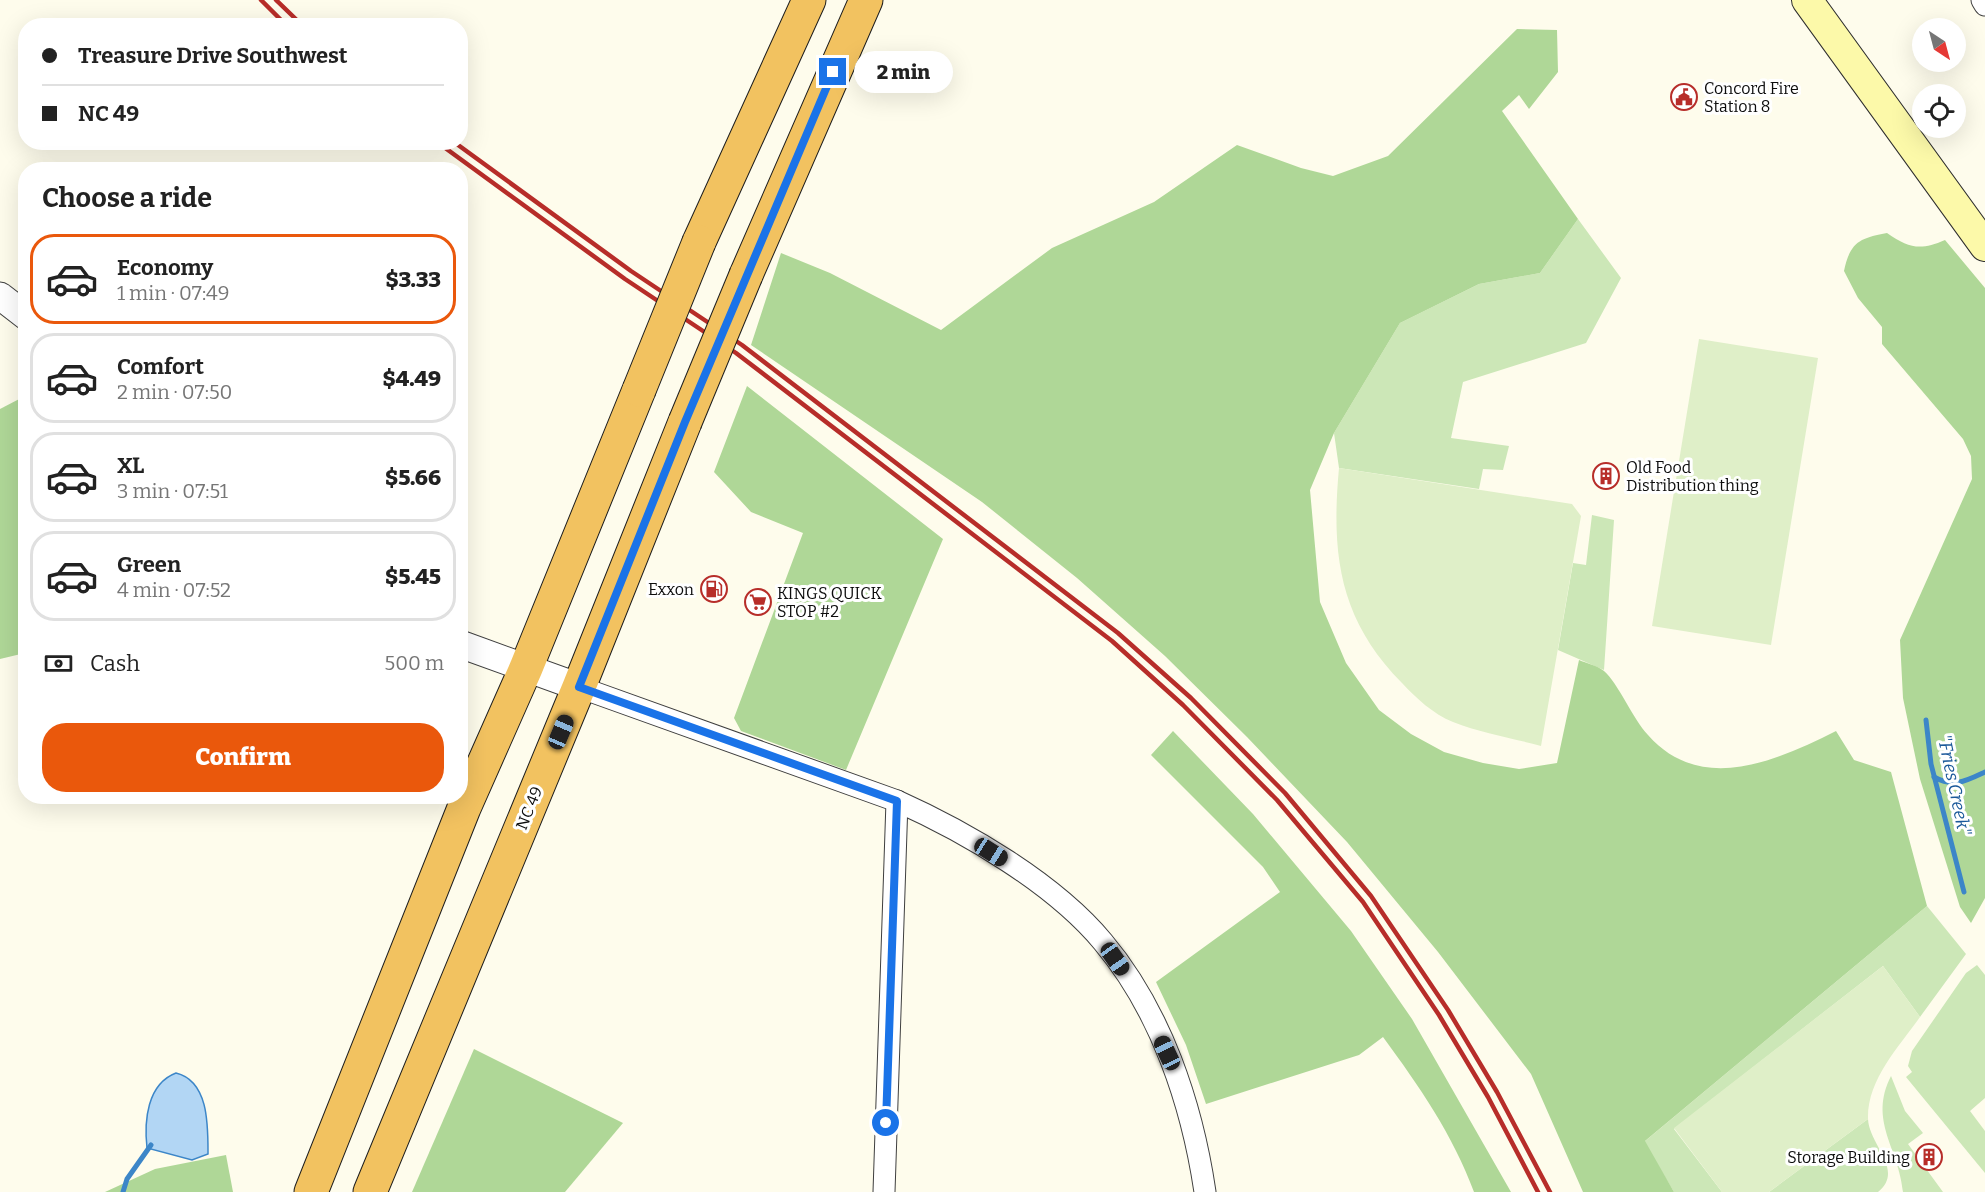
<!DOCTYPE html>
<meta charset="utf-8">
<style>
:root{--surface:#fff;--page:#f6f6f6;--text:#222;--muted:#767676;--line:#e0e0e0;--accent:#ea580c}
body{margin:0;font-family:Bitter,serif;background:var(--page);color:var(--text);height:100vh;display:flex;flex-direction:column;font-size:22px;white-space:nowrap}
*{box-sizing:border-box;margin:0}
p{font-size:20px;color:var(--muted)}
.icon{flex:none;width:33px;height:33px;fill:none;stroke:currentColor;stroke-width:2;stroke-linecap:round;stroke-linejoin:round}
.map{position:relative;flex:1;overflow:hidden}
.sheet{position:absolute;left:18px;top:162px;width:450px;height:642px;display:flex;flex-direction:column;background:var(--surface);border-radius:24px;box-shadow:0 6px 24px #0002}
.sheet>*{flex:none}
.guide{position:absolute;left:18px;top:18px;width:450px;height:132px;border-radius:24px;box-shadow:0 6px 24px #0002;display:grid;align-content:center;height:132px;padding:0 24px;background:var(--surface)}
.needle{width:39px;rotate:144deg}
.buttons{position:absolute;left:1912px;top:18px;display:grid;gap:12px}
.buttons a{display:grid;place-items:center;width:54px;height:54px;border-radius:50%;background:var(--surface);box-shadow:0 6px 24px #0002;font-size:30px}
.end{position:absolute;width:27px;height:27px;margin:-14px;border:8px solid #1a73e8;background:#fff;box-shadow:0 0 0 3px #fff}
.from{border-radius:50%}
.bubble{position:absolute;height:42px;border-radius:21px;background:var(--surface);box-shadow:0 6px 24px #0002;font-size:20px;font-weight:800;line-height:42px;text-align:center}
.car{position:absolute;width:18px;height:36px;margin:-18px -9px;border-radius:8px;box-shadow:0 0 4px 2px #0007;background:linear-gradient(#222 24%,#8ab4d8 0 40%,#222 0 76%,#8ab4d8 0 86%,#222 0)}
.guide b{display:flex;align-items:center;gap:21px;height:57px;font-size:22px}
.guide b+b{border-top:2px solid var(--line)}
.guide i{width:15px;height:15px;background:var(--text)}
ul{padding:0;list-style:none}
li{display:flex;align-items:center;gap:18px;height:90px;margin:0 12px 9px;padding:0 12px;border:3px solid var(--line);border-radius:24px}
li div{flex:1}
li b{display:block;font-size:22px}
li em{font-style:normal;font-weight:800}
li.current{border-color:var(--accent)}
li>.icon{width:54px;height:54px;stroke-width:1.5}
h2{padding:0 24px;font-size:27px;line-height:72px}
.pay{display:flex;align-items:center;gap:15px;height:66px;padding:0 24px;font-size:22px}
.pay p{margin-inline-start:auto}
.cta{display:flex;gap:12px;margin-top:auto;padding:12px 24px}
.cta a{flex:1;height:69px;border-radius:24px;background:var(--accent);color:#fff;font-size:24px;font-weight:800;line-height:69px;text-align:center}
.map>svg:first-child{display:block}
.green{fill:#cce7b7}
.forest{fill:#afd797}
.pitch{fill:#dfefc8}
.water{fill:#b2d6f4;stroke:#3c86c8;stroke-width:1.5}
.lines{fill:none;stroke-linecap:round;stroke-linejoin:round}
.stream{stroke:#3c86c8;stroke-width:5}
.minor-casing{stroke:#3f3f3f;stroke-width:23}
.tertiary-casing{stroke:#3f3f3f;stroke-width:29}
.secondary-casing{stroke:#2e2e2e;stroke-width:32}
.trunk-casing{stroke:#1d1d1d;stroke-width:35}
.minor{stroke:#fff;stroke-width:21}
.tertiary{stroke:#fff;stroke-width:27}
.secondary{stroke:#fcf9a9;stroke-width:30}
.trunk{stroke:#f2c260;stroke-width:33}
.rail{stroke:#b72d29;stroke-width:4.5}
.trunk-bridge-casing{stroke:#1d1d1d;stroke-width:35;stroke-linecap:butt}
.trunk-bridge{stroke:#f2c260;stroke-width:33}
.route{stroke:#1a73e8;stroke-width:8}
.labels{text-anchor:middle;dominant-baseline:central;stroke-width:6;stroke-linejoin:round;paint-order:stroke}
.poi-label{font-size:16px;fill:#0c0c0c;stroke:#fff;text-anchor:start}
.street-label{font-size:16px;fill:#0c0c0c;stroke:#fff}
.water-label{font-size:18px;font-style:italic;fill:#1a5899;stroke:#fff}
</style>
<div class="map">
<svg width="1985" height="1192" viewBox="0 0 1985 1192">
<rect width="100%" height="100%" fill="#fefcec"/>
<g class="green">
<polygon points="1578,219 1621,278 1586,343 1463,382 1451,438 1509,446 1503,470 1483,469 1479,489 1339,468 1334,433 1400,323 1479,284 1540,273"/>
<polygon points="1592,515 1614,520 1604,670 1558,650 1573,563 1586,565"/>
<polygon points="1927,906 1966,954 1920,1017 1883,966 1674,1129 1722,1192 1674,1192 1644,1142"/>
<polygon points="1977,965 1985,975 1985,1098 1970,1111 1985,1131 1985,1173 1906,1077 1912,1072 1908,1066 1912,1051 1966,973"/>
<path d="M1891,1076l14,35 18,22 -15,11 35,48h-40c-4,-44 -35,-71 -12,-116z"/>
<path d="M1868,1119c1,26 37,51 10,73h-109z"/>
</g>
<g class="forest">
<path d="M1517,29l40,1 1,42 -29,37 -10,-14 -17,16 76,108 -38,54 -61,11 -79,39 -66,110 -24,57 10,112 26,61 33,47 32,24 33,18 39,11 36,6 38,-6 22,-103c7,3 19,6 25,11 14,12 29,48 44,64 53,60 128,26 188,-4l18,29 37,12 36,134 -282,235 29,51h-91l-52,-118 -93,-122 -91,-110 -100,-105 -82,-81 -88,-78 -95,-76 -231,-157 30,-92 49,20 111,57 111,-82 102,-46 83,-57 64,23 32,8 55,-20z"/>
<path d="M1887,233c22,15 33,18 58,7l40,48v610l-14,25 -11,-16 -40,-128 -17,-81 -3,-58 72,-161 -1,-23 -8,-17 -81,-95v-17l-24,-29 -14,-27c6,-29 16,-33 43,-38z"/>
<polygon points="747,386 943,539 846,770 741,731 734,718 803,533 751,512 714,472"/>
<polygon points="25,396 25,653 0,659 0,409"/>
<path d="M1173,731l80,83 98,117 61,88 99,173h-37c-21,-57 -55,-106 -91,-155l-24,18 -153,49 -20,-59 -30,-63 124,-90 -17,-25 -112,-112z"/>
<polygon points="474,1049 623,1123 565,1192 412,1192"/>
<polygon points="226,1155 233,1192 105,1192 155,1169"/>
</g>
<g class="pitch">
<polygon points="1699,339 1818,358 1771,645 1652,626"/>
<path d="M1339,468l233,36 9,12 -40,230c-29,-8 -60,-13 -88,-24 -20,-8 -37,-24 -51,-39 -63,-64 -71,-129 -63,-215z"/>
<path d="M1883,966l37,51c-22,31 -53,63 -52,102l-99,73h-47l-48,-64z"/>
</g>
<path class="water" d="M176,1073c33,8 32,53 32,81l-16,6 -45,-12c-3,-27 0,-64 29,-75z"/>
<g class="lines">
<g class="stream">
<polyline points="1926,720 1931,764 1964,892"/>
<path d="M1934,777c20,11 32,4 51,-5"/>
<polyline points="123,1192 127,1179 151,1145"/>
</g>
<defs>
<g id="minor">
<polyline points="1982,0 1985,5"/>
<path d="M579,687l318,114c69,31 157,82 206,141 58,69 89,162 102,250"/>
<polyline points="884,1192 897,801"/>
</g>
<g id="tertiary">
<polyline points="0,296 26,316"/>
<polyline points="460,644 579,687"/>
</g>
<polyline id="secondary" points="1807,0 1985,246"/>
<g id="trunk">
<polyline points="699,242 809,0"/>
<polyline points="746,275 866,0"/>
<polyline points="311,1192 464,808 526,668 639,390"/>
<polyline points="370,1192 579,687 685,422"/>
</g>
</defs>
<use href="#minor" class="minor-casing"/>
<use href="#tertiary" class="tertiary-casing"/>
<use href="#secondary" class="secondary-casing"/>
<use href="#trunk" class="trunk-casing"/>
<use href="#minor" class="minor"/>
<use href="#tertiary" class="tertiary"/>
<use href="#secondary" class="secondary"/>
<use href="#trunk" class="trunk"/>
<g class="rail">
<polyline points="261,0 287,26"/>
<polyline points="276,0 303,26"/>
<polyline points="437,142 625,279 736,353 1112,641 1183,705 1277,800 1363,902 1439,1015 1488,1097 1538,1192"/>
<polyline points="454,142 631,271 742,345 1118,633 1191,698 1285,793 1371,896 1448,1010 1497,1092 1550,1192"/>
</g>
<defs>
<g id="trunk-bridge">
<polyline points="639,390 699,242"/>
<polyline points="685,422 746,275"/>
</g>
</defs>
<use href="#trunk-bridge" class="trunk-bridge-casing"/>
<use href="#trunk-bridge" class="trunk-bridge"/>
</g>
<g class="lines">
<polyline class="route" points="833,72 685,422 579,687 897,801 886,1123"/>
</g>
<defs>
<symbol id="civic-ring" viewBox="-11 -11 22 22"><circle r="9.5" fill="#fff" stroke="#b72d29" stroke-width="1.5"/><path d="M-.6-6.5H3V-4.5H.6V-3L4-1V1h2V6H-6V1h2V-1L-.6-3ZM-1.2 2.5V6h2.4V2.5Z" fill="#b72d29"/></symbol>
<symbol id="building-ring" viewBox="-11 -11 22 22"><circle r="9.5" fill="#fff" stroke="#b72d29" stroke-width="1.5"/><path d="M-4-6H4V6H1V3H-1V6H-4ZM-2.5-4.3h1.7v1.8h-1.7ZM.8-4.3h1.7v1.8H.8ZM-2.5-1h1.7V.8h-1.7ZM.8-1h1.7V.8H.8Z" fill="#b72d29"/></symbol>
<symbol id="fuel-ring" viewBox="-11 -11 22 22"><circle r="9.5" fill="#fff" stroke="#b72d29" stroke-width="1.5"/><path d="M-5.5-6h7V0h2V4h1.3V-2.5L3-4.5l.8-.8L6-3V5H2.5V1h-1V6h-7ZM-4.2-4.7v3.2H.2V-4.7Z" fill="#b72d29"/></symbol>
<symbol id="supermarket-ring" viewBox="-11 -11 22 22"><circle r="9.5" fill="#fff" stroke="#b72d29" stroke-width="1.5"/><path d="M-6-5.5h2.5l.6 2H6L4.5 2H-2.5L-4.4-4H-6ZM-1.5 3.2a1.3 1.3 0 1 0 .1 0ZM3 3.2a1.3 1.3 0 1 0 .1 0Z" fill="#b72d29"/></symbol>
</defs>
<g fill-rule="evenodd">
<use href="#civic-ring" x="1669" y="82" width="30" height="30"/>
<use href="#building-ring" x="1591" y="461" width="30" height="30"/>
<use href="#fuel-ring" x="699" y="574" width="30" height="30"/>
<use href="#supermarket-ring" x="743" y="587" width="30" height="30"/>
<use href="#building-ring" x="1914" y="1142" width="30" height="30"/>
</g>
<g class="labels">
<g class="poi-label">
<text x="1704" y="88">Concord Fire<tspan x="1704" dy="18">Station 8</tspan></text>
<text x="1626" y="467">Old Food<tspan x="1626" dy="18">Distribution thing</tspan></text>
<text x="694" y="589" text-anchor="end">Exxon</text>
<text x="777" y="593">KINGS QUICK<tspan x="777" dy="18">STOP #2</tspan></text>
<text x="1910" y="1157" text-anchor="end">Storage Building</text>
</g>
<g class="street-label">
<text transform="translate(529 808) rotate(-68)">NC 49</text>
</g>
<g class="water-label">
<text transform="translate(1954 785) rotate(78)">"Fries Creek"</text>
</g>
</g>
</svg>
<div class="buttons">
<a><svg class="needle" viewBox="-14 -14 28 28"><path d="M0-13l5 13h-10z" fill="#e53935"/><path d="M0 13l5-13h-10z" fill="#767676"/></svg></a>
<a><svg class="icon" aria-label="locate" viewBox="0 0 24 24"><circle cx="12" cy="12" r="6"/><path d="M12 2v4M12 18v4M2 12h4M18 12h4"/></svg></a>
</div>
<i class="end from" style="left:886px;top:1123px"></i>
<i class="end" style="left:833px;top:72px"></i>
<div class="bubble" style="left:854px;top:51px;width:99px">2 min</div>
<i class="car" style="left:561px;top:732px;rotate:23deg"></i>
<i class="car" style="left:991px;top:852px;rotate:122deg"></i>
<i class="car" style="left:1115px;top:959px;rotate:145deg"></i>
<i class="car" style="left:1167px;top:1053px;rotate:335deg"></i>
<div class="guide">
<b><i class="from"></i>Treasure Drive Southwest</b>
<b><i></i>NC 49</b>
</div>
<section class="sheet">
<h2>Choose a ride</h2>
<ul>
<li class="current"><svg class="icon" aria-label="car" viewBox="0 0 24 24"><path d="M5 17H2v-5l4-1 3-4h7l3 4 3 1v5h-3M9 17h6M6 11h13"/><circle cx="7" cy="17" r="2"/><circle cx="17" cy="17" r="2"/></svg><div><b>Economy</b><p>1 min · 07:49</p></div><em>$3.33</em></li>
<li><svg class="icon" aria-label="car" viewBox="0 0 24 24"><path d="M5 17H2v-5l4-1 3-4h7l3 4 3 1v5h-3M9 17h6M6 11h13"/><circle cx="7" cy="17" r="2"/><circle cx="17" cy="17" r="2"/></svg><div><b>Comfort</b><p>2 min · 07:50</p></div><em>$4.49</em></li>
<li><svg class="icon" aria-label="car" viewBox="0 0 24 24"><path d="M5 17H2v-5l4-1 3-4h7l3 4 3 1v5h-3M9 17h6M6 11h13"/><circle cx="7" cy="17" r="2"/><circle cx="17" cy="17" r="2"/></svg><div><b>XL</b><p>3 min · 07:51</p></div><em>$5.66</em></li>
<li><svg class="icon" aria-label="car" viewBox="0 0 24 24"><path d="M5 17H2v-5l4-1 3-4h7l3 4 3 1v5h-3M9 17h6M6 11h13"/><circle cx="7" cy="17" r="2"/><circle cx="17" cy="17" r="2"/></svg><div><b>Green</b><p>4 min · 07:52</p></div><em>$5.45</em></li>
</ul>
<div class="pay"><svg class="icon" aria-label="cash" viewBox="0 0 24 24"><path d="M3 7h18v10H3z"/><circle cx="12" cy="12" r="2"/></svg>Cash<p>500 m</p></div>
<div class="cta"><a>Confirm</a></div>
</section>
</div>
